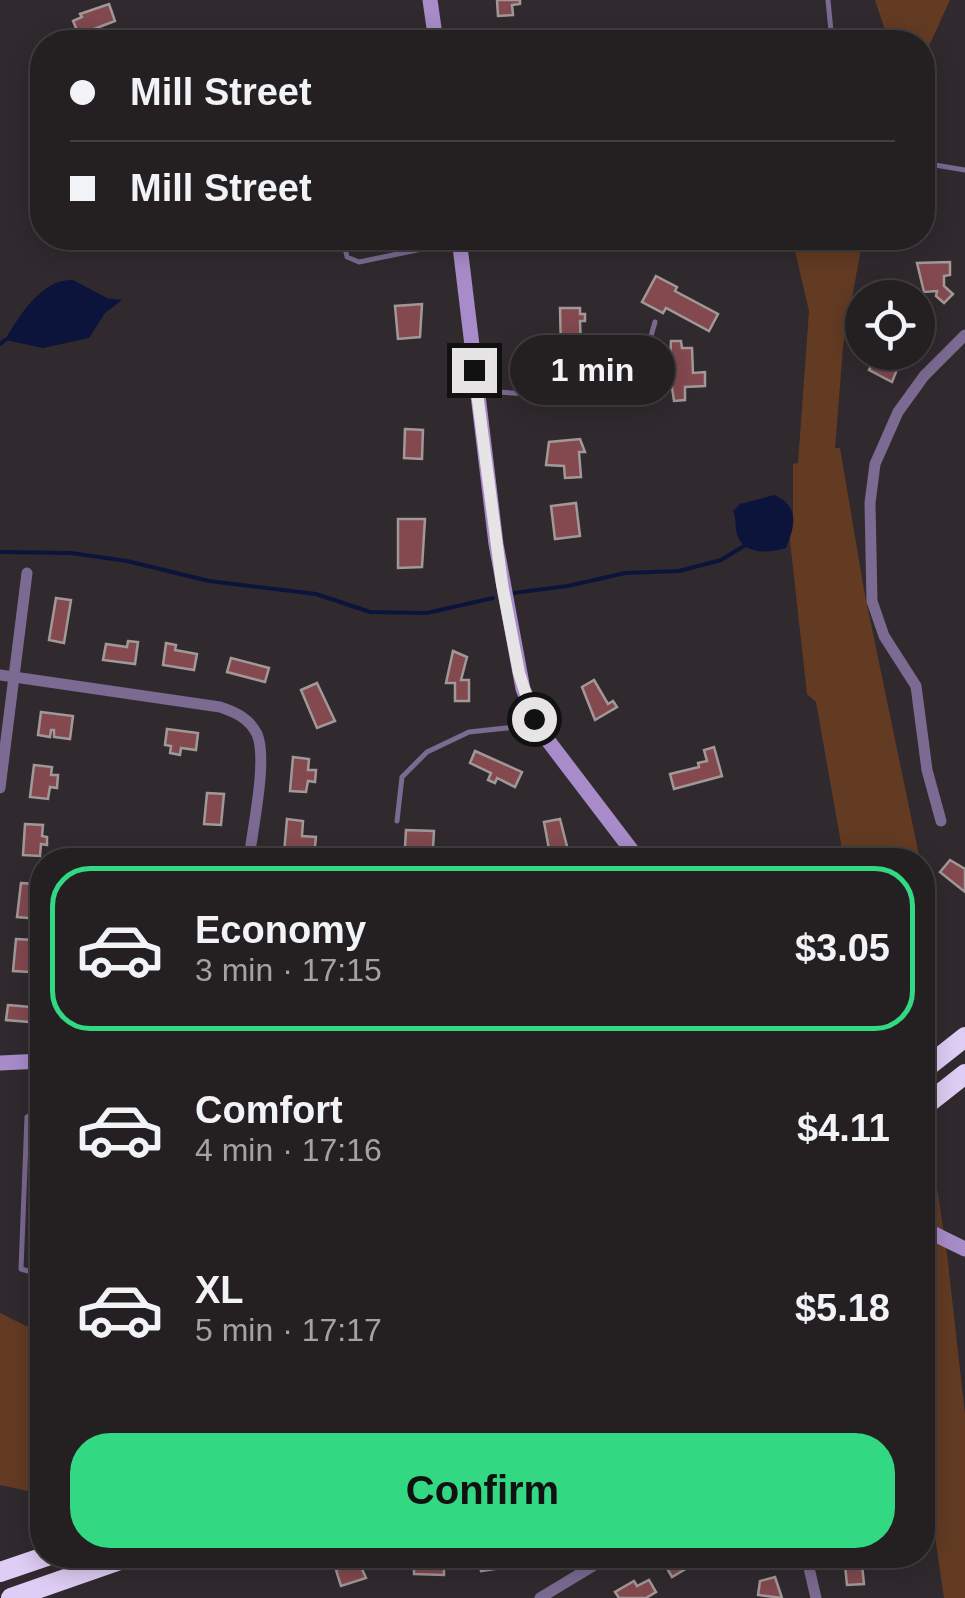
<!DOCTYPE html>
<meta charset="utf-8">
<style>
:root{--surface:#242022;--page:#2c282a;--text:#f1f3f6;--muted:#a3a3a5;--line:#413e40;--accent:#33d882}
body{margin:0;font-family:Helvetica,sans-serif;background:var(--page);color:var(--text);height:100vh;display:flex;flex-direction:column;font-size:38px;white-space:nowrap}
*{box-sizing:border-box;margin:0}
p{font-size:32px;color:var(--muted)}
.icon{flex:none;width:55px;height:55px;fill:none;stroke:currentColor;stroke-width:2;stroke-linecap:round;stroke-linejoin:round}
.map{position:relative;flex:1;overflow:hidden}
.drawer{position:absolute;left:30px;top:848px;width:905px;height:720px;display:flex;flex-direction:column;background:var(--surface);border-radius:40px;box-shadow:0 5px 25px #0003,0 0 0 2px var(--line)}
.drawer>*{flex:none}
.guide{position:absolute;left:30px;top:30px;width:905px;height:220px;border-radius:40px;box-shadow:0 5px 25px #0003,0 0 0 2px var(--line);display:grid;align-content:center;height:220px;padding:0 40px;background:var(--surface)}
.tools{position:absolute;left:845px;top:280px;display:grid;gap:20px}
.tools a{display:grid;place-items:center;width:90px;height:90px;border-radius:50%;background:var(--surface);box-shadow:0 5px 25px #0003,0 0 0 2px var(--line);font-size:50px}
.end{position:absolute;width:45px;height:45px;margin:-22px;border:12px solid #e7e4e6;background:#111;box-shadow:0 0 0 5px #111}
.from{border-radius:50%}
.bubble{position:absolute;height:70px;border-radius:35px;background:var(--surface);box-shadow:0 5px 25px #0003,0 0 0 2px var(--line);font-size:32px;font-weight:800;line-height:70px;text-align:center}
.guide b{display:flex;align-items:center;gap:35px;height:95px;font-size:38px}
.guide b+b{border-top:2px solid var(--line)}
.guide i{width:25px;height:25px;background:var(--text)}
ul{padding:18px 0 0;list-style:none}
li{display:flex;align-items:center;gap:30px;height:165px;margin:0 20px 15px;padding:0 20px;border:5px solid transparent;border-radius:40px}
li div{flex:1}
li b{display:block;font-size:38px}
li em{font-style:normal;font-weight:800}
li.selected{border-color:var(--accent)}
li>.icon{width:90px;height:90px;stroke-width:1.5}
.primary-button{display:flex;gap:20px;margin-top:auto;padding:20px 40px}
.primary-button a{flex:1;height:115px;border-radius:40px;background:var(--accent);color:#111;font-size:40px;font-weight:800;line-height:115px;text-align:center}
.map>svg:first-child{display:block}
.green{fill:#633b23}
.water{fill:#0c143c}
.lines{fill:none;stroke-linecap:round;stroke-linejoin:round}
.stream{stroke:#0c143c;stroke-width:4}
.building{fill:#83494f;stroke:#a19898;stroke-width:2.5}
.lane{stroke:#7b6a91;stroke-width:5}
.street{stroke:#7b6a91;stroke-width:11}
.secondary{stroke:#a88cca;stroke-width:15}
.highway{stroke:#decdf4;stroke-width:20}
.route{stroke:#e7e4e6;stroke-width:12}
</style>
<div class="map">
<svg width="965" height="1598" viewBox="0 0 965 1598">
<rect width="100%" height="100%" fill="#302a2e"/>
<g class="green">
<polygon points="875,0 950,0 923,59 922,42 889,42"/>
<polygon points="792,238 863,238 843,347 835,448 840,448 864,590 920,860 844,860 816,702 807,694 788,523 793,522 793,464 798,463 809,311"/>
<polygon points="922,1089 947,1254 965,1414 965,1598 944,1598 923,1453"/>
<polygon points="0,1313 26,1326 42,1328 42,1494 0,1485"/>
</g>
<g class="water">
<path d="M73,280l34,18 15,2 -17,13 -16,25 -46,10 -38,-8c14,-24 37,-62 68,-60z"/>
<path d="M774,495c26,11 21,31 12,53 -15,5 -41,7 -48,-11 -4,-9 -1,-17 -5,-26l7,-7z"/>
</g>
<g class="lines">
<g class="stream">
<polyline points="0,344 5,340"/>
<polyline points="0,552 71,553 127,561 209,581 316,594 370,612 427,613 493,598"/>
<polyline points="513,593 568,586 625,573 679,571 721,560 744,546"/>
</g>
</g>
<g class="building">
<polygon points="497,0 520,0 520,4 512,5 513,15 498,16"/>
<polygon points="109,4 115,21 94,29 98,39 82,42 73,21 82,17 80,14"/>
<polygon points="950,262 950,275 944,276 944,286 953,294 944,303 936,296 937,291 924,292 917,263"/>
<polygon points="656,276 677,287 675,291 718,314 709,331 666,308 663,313 642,302"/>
<polygon points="422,304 420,337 398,339 395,306"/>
<polygon points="560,308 580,308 580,314 585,314 585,321 580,321 581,349 561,350"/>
<polygon points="671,341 681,341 682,348 692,348 693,373 705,372 705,386 685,387 685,400 674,401 671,381 662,382 661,363 670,363"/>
<polygon points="878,352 904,352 892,382 869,370"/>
<polygon points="405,429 423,430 422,459 404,458"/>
<polygon points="580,439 585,452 579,452 581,477 565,478 564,466 546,465 549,442"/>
<polygon points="576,503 580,536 555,539 551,506"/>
<polygon points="398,519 425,519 422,567 398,568"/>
<polygon points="56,598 71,600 64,643 49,640"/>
<polygon points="128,641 138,642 135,664 103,660 106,644 127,647"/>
<polygon points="166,643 176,645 175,650 197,654 194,670 163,665"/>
<polygon points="453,651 467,657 461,680 469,680 469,701 455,701 455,683 446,683"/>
<polygon points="231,658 269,668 265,682 227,672"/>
<polygon points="594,680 608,704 613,701 617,707 595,720 582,687"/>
<polygon points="317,683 335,721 317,728 301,690"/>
<polygon points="41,712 73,716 70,739 54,737 54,730 51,730 50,737 38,735"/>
<polygon points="167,729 198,733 196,750 181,748 180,755 170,753 171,746 165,745"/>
<polygon points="714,747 722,776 674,789 670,774 699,767 698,763 707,761 704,750"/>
<polygon points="475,751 522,772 515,787 497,778 495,783 488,780 491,773 470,763"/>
<polygon points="293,757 309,759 308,770 316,770 315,782 308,781 306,792 290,791"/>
<polygon points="34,765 52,767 51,775 58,775 57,788 50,787 48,799 30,797"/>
<polygon points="207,793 224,794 221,825 204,824"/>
<polygon points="287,819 303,821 302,836 316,837 314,856 284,853"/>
<polygon points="560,819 570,858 551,860 544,822"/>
<polygon points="25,824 43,825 42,836 47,837 47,845 41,844 40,856 23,855"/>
<polygon points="406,830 434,831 433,848 405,847"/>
<polygon points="950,860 965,869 965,892 940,872"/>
<polygon points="21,883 36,884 34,911 41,912 40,919 17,917"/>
<polygon points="16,939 33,940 29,972 13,971"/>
<polygon points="8,1005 42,1008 42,1031 41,1023 6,1020"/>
<polygon points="414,1555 444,1559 444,1575 414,1574"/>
<polygon points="477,1555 513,1555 515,1566 481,1571"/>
<polygon points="677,1555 702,1555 704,1558 672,1577 665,1565"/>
<polygon points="861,1555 864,1584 847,1585 844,1556"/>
<polygon points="358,1560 366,1578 341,1586 336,1570"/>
<polygon points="775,1577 782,1598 758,1595 760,1581"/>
<polygon points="649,1580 656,1592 646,1598 619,1598 615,1592 634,1581 637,1586"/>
</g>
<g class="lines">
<g class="lane">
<polyline points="828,0 832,42"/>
<polyline points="923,163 965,170"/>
<polyline points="343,238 347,257 359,262 456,242"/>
<polyline points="479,391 619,399 637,385 655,322"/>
<polyline points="397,821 402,777 427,752 469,732 516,727 532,720"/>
<polyline points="42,1107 27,1117 21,1269 42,1275"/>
</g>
<g class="street">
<path d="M0,675l220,32c15,5 29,11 37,27 11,26 -5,96 -8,126"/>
<polyline points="0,788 27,573"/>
<polyline points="941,821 927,770 916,686 884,636 872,601 870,503 875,464 898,412 924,376 965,335"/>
<polyline points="806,1555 816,1598"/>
<polyline points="540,1598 611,1555"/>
</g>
<g class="secondary">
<polyline points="430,0 436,42"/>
<polyline points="459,238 496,544 523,689 543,734 639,860"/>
<polyline points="0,1063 42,1061"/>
<polyline points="922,1228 965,1249"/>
</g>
<g class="highway">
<polyline points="922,1071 965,1037"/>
<polyline points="922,1108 965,1074"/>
<polyline points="0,1572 50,1555"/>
<polyline points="11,1598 134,1555"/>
</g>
</g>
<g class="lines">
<polyline class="route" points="474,370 502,584 519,673 534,719"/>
</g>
</svg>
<div class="tools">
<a><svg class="icon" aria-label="locate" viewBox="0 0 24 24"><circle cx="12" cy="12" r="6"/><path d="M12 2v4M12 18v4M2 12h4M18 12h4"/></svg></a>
</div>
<i class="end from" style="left:534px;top:719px"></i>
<i class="end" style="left:474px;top:370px"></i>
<div class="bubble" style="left:510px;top:335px;width:165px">1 min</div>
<div class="guide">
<b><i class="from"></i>Mill Street</b>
<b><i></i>Mill Street</b>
</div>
<section class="drawer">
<ul>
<li class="selected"><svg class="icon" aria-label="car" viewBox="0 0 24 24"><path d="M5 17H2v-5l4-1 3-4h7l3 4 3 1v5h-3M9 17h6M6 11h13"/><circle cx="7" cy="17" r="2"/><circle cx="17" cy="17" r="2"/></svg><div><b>Economy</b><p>3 min · 17:15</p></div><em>$3.05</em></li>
<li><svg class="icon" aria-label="car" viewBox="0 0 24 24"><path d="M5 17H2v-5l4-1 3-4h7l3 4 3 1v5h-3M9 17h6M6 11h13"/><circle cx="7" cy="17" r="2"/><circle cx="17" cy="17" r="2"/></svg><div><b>Comfort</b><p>4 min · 17:16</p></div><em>$4.11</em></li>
<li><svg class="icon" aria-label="car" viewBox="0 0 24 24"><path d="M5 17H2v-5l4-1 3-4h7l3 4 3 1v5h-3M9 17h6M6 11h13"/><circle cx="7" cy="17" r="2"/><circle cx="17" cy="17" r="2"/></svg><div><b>XL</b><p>5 min · 17:17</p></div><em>$5.18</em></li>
</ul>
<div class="primary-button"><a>Confirm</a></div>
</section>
</div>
